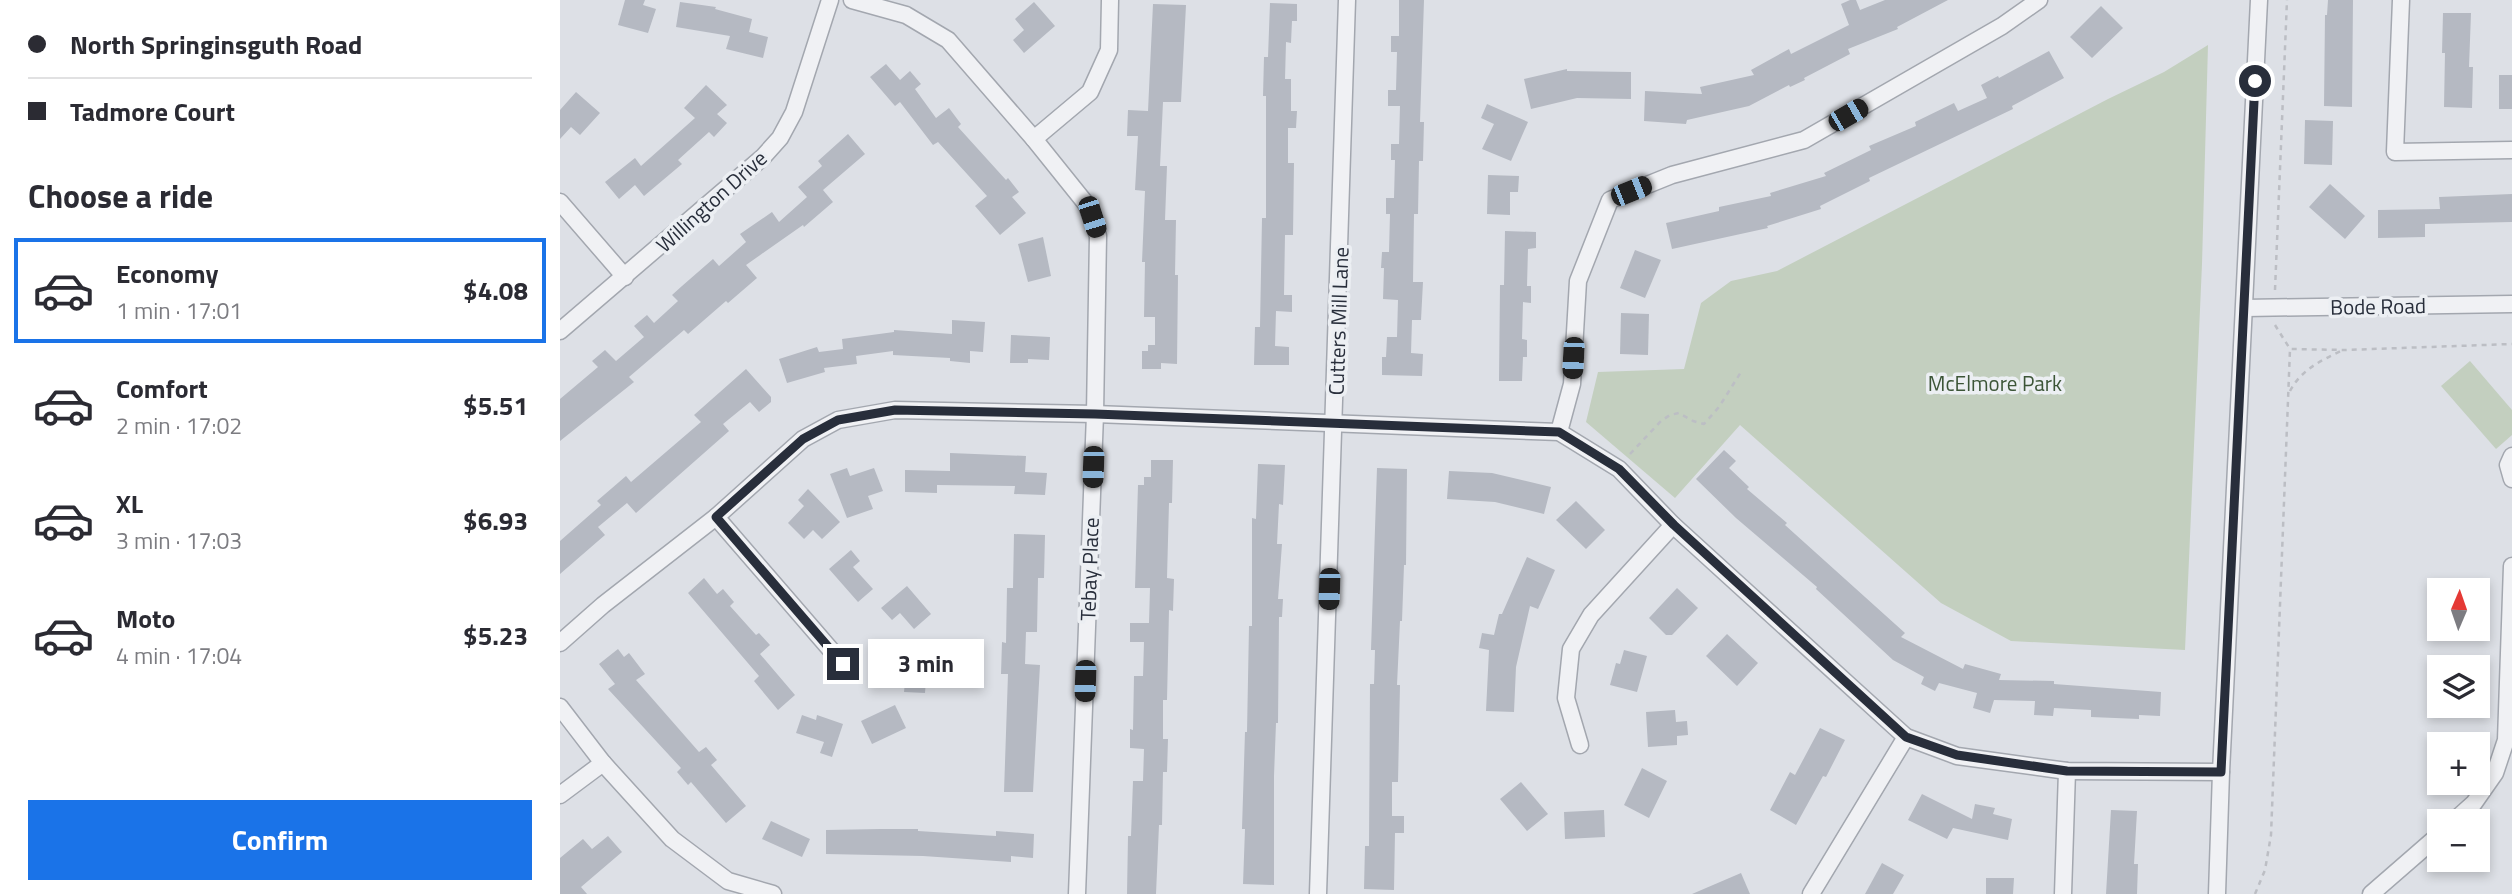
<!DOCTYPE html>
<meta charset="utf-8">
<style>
:root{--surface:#fff;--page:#f7f7f7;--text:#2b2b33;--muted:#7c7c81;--line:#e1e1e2;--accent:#1a73e8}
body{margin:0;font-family:"Titillium Web",sans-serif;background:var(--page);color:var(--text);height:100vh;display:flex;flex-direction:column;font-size:26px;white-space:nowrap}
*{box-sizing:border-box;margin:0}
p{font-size:23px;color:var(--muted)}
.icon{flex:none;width:38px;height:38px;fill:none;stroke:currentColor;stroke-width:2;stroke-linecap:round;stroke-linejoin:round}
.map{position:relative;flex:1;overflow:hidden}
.drawer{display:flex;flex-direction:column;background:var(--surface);width:560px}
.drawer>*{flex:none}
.hud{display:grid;align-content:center;height:154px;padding:0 28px;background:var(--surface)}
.needle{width:46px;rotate:2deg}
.tools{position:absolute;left:1867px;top:578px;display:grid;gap:14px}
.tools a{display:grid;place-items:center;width:63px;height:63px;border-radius:0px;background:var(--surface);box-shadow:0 4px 10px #0003;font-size:35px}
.end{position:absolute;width:32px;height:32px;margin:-16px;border:9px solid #282e3b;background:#fff;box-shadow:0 0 0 4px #fff}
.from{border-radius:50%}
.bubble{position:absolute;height:49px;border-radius:0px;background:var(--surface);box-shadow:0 4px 10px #0003;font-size:23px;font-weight:700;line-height:49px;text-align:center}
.car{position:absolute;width:21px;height:42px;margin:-21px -10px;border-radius:9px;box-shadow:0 0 5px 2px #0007;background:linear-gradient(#222 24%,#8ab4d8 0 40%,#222 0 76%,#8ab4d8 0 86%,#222 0)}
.hud b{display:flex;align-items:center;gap:24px;height:66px;font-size:26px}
.hud b+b{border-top:2px solid var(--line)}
.hud i{width:18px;height:18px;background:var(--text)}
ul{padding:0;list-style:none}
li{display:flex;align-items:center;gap:21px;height:105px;margin:0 14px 10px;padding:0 14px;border:4px solid transparent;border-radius:0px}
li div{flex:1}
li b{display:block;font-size:26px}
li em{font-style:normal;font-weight:700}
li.active{border-color:var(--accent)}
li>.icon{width:63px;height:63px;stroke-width:1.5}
h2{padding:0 28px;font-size:32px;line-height:84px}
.primary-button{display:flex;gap:14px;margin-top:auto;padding:14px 28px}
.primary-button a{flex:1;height:80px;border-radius:0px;background:var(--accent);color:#fff;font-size:28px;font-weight:700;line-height:80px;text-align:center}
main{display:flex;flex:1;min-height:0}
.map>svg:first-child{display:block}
.green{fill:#c3cfbf}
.building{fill:#b5b9c2}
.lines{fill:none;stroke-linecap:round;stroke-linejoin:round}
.minor-casing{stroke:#a3a7af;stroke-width:19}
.path{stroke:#bcbec4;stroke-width:2.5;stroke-dasharray:5 5;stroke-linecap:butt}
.minor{stroke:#f0f1f4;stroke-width:16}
.route{stroke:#282e3b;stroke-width:9}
.labels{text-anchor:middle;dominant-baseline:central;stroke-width:7;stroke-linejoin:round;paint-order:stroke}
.street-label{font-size:21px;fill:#282e3b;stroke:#eceff3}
.park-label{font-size:21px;fill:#3c5537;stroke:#eceff3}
</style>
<main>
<section class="drawer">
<div class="hud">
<b><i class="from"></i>North Springinsguth Road</b>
<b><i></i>Tadmore Court</b>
</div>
<h2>Choose a ride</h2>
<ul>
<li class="active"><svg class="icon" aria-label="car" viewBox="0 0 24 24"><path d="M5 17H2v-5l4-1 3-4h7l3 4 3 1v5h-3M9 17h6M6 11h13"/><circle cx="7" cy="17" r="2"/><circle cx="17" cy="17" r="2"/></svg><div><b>Economy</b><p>1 min · 17:01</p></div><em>$4.08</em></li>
<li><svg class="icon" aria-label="car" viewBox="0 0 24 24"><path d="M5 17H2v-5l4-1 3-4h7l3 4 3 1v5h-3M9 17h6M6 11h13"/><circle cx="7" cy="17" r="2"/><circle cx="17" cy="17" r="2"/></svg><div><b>Comfort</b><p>2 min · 17:02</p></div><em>$5.51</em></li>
<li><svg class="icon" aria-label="car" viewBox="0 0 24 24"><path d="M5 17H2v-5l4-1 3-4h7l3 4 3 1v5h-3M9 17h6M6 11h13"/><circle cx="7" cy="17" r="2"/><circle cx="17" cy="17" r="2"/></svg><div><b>XL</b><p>3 min · 17:03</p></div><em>$6.93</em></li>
<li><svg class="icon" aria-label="car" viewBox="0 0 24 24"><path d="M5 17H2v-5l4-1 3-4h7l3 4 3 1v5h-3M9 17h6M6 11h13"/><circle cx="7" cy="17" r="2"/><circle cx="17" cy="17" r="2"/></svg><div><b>Moto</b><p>4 min · 17:04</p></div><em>$5.23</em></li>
</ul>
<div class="primary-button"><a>Confirm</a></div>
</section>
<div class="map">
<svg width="1952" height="894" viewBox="0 0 1952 894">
<rect width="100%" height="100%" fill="#dde0e6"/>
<g class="green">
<polygon points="1648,45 1642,264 1625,650 1451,641 1381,603 1180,425 1115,498 1026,422 1038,372 1124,369 1141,303 1171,281 1217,271 1548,99 1604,72"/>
<polygon points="1910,361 1952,410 1952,435 1936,449 1881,386"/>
</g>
<g class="building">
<polygon points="65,0 85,0 83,5 96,9 88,33 58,25"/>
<polygon points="839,0 864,0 860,122 864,122 863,161 859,161 858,214 854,214 853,282 863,282 861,320 852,320 851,353 863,354 862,376 822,375 822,357 826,357 827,337 837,337 838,300 823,299 824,268 821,268 822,252 829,252 830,214 826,214 826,198 834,198 835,160 831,160 831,144 839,144 840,106 828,106 828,90 836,90 837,52 831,52 831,36 839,36"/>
<polygon points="1290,0 1296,0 1300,10 1325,0 1388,0 1337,27 1338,29 1288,49 1290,54 1244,78 1245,80 1230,87 1229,85 1189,106 1127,120 1126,124 1084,121 1085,91 1142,94 1140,87 1194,75 1191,70 1229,49 1231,54 1289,25 1281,4"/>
<polygon points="1768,0 1793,0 1792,107 1764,106 1765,15 1767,15"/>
<polygon points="120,2 156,7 155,9 192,19 189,32 208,37 203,58 166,49 170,36 116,27"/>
<polygon points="474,2 495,26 464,53 453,40 464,30 455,19"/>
<polygon points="710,3 737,4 737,21 732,21 731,43 726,42 725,79 731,79 731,111 737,111 736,128 728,128 728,163 734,163 733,235 725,235 724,295 732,295 732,312 716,311 715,346 729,347 729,365 694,365 695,327 700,327 702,218 706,218 706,96 703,96 704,57 708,57"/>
<polygon points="593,4 626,5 621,102 603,102 600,166 607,166 605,220 616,220 615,275 618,275 617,364 601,363 601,369 582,369 582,351 588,351 588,345 595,345 595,317 584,317 585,262 582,262 585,191 575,190 578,136 567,136 568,110 588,111"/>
<polygon points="1541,6 1563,28 1532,58 1510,37"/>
<polygon points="1883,13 1911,13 1909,67 1913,67 1912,108 1884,107 1885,53 1882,53"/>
<polygon points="1489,51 1504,78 1452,106 1453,109 1309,178 1310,181 1260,206 1261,209 1207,226 1208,228 1112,249 1106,223 1159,211 1159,207 1211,196 1210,193 1266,176 1264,173 1311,150 1309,146 1356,126 1355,122 1394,103 1398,111 1427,98 1421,85 1438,76 1439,78"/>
<polygon points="326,64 340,80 350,71 361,84 355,89 376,118 389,108 401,124 398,127 446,180 448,178 459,192 452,197 466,213 440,235 415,206 427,196 378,142 373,145 340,102 335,106 310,77"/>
<polygon points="1007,69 1007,71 1071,72 1071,99 1017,98 971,109 964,79"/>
<rect x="1939" y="75" width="13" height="34"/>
<polygon points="146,85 167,105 157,114 167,123 154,137 149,132 118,160 122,164 84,196 75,185 59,199 45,182 75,158 81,166 135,118 124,108"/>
<polygon points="16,92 40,113 20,135 11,127 0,139 0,110"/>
<polygon points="927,104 968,122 951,161 922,149 934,124 921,118"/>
<polygon points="1745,120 1773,121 1772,165 1744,164"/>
<polygon points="288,134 305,154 263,190 273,202 244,227 243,225 186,265 197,278 168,303 166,301 128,334 124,330 69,377 74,382 0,441 0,399 38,367 32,361 45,350 56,361 84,337 74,326 87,315 94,323 118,301 112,295 122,286 153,259 159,266 186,242 180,234 212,212 219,222 247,197 238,187 262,166 258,161"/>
<polygon points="928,175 959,176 958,192 950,192 950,215 927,214"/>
<polygon points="1770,184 1805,216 1785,239 1749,207"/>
<polygon points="1952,194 1952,222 1865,224 1865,237 1818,238 1818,210 1880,209 1879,197"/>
<polygon points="945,231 976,232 976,248 968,249 967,286 971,286 971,303 963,302 962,339 967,340 967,357 963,357 962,381 939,381 940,285 944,285"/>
<polygon points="483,237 491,276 468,282 458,244"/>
<polygon points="1075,250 1101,260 1085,298 1060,288"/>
<polygon points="1061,313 1089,314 1088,355 1060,354"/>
<polygon points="392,320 425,322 423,352 410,351 410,363 390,361 390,358 333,355 333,351 296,356 297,364 264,368 265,372 227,383 219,359 257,347 259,352 283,349 282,339 334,332 334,330 392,334"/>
<polygon points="451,335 490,337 489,360 468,359 468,363 450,363"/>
<polygon points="186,369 211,397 211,402 199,412 190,402 163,424 169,431 76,513 67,503 38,527 45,535 0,574 0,541 41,505 37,501 66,476 71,482 141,422 134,415"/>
<polygon points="1164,450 1176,461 1169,468 1189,487 1187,489 1227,523 1225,525 1345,633 1341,637 1403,669 1405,664 1441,674 1439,680 1494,681 1494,684 1601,692 1600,716 1579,715 1579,719 1531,717 1531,710 1494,708 1493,716 1474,715 1475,701 1434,700 1430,713 1413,708 1417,693 1379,683 1375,691 1361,684 1364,677 1333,660 1256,589 1257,587 1176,518 1136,479"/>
<polygon points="390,453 466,456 465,472 487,473 485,495 454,494 455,486 377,485 377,493 345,492 345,470 390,471"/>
<polygon points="591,460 613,460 612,503 609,503 607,578 614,579 613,611 609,610 607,700 603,700 603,739 608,739 607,772 603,772 602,825 599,825 596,894 567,894 568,836 571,836 573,781 583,781 584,749 570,748 570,729 573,730 574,676 583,676 584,642 570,642 570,623 589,623 590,588 575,588 578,485 584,485 584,477 591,477"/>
<polygon points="698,464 725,465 723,505 719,504 717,544 722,544 718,599 723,599 722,617 719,617 718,723 716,723 714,776 714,885 683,884 685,829 682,829 685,732 687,732 689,626 692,626 692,518 696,519"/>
<polygon points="287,468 290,476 314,468 323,491 308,496 313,509 287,518 270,474"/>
<polygon points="817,468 847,469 846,565 844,565 842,621 840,621 837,685 840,685 838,782 832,782 832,816 844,816 844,833 835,833 834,890 804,889 805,846 809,846 810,684 814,684 815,650 811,650"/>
<polygon points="889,471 932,473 991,487 984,514 935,502 887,499"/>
<polygon points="248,489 280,522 262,539 253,530 244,539 228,523 244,506 238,500"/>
<polygon points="1016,501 1045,530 1026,549 996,520"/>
<polygon points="454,534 485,535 484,578 478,578 477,632 466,632 465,664 480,665 473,792 444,792 448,674 441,674 442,642 446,643 447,588 453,588"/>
<polygon points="291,550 300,561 293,567 313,589 298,602 269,569"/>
<polygon points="967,557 995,570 978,609 970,606 956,667 954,712 926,711 929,650 919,648 922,633 934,635 939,614 942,614"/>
<polygon points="144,578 157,594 163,589 174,602 170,606 196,635 199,633 210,645 200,654 235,695 218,710 194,681 199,676 128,593"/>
<polygon points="347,586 371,614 354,629 340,613 332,620 321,608"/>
<polygon points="1117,588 1138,608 1112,635 1106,635 1089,618"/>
<polygon points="1167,634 1198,663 1177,686 1146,656"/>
<polygon points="58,649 64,657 69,653 85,674 76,680 139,752 146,747 157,760 151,765 186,806 166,823 131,782 128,785 117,772 121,768 48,689 55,684 39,664"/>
<polygon points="348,650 368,652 365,693 344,692"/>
<polygon points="1064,650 1087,656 1077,692 1050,685 1056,663 1060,664"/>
<polygon points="335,705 346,728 312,744 301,721"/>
<polygon points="1115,710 1116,722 1127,721 1128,735 1117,736 1117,745 1088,747 1086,712"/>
<polygon points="242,715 256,720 257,715 283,724 272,757 260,753 264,742 236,733"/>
<polygon points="1260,728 1285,740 1266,777 1263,776 1236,825 1210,810 1230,772 1235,775"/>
<polygon points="1082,768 1107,781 1089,818 1064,805"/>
<polygon points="961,782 988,814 967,831 940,799"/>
<polygon points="1362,794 1412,819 1415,804 1435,808 1433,814 1452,819 1448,840 1393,828 1387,839 1348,820"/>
<polygon points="1044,810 1045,837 1005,839 1004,812"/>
<polygon points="1551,810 1577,811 1574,864 1578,864 1577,894 1546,894"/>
<polygon points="211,821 250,839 242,857 202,839"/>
<polygon points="320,829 358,829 358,831 436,836 436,831 474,834 473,858 451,856 451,862 363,856 266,854 266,830"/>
<polygon points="48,836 62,852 21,887 27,894 0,894 0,858 23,839 32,849"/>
<polygon points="1322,863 1344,875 1333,894 1305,894"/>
<polygon points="1181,873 1190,894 1132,894"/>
<polygon points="1426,878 1454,878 1453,894 1426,894"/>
</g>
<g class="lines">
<defs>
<g id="minor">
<polyline points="292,0 346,15 388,40 474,139 527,205 538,236 535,414 517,894"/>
<polyline points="1841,0 1835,152 1952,150"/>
<polyline points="474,139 530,92 549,50 550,0"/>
<polyline points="0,202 65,277"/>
<polyline points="1685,308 1952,304"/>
<polyline points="0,331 203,157 220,138 234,112 270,0"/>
<polyline points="999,432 1012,384 1018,281 1050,200 1112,175 1244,140 1442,26 1479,0"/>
<polyline points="1952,456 1948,465 1952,479"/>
<polyline points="156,517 283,664"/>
<polyline points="0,643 43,605 156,517 243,439 278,420 335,410 535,414 999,432 1059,469 1113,525 1346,737 1397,756 1507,771 1661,772"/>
<polyline points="0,707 43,763 112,839 168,881 213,894"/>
<polyline points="1020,745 1006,698 1011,649 1031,615 1113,525"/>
<polyline points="0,795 43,763"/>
<polyline points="1894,821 1914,803 1935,773 1946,740 1952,566"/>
<polyline points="758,894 787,0"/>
<polyline points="1251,894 1346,737"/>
<polyline points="1503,894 1507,771"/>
<polyline points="1657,894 1661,772 1699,0"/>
<polyline points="1811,894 1880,834"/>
</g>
</defs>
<use href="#minor" class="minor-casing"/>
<g class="path">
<polyline points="1715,290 1727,0"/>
<polyline points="1715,325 1730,349 1785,350 1952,344"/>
<path d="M1730,391c11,-21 30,-30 51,-40"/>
<polyline points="1070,454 1101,421 1110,415 1119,413 1133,421 1144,424 1159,407 1181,372"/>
<polyline points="1695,894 1705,870 1711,835 1730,349"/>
</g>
<use href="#minor" class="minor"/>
</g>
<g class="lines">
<polyline class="route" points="283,664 156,517 243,439 278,420 335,410 535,414 999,432 1059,469 1114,525 1346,737 1397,755 1507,771 1661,772 1695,81"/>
</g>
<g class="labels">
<g class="street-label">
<text transform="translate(151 201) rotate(-42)">Willington Drive</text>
<text transform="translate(1818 306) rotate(-1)">Bode Road</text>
<text transform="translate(778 321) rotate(-88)">Cutters Mill Lane</text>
<text transform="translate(529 569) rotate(-88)">Tebay Place</text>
</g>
<g class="park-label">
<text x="1435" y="383">McElmore Park</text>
</g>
</g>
</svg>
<div class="tools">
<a><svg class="needle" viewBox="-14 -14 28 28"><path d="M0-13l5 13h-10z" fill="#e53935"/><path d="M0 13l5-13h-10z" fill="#7c7c81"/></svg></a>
<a><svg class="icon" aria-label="layers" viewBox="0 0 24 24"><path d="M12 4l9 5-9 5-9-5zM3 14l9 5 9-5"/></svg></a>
<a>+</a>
<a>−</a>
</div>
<i class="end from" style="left:1695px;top:81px"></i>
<i class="end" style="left:283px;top:664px"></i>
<div class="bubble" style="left:308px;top:639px;width:116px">3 min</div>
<i class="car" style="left:1288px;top:115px;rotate:60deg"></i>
<i class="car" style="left:1071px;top:191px;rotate:68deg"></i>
<i class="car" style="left:532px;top:217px;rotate:162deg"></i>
<i class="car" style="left:1013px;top:358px;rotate:183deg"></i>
<i class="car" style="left:533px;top:467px;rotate:182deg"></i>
<i class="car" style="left:769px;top:589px;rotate:182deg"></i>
<i class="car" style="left:525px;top:681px;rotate:182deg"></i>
</div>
</main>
